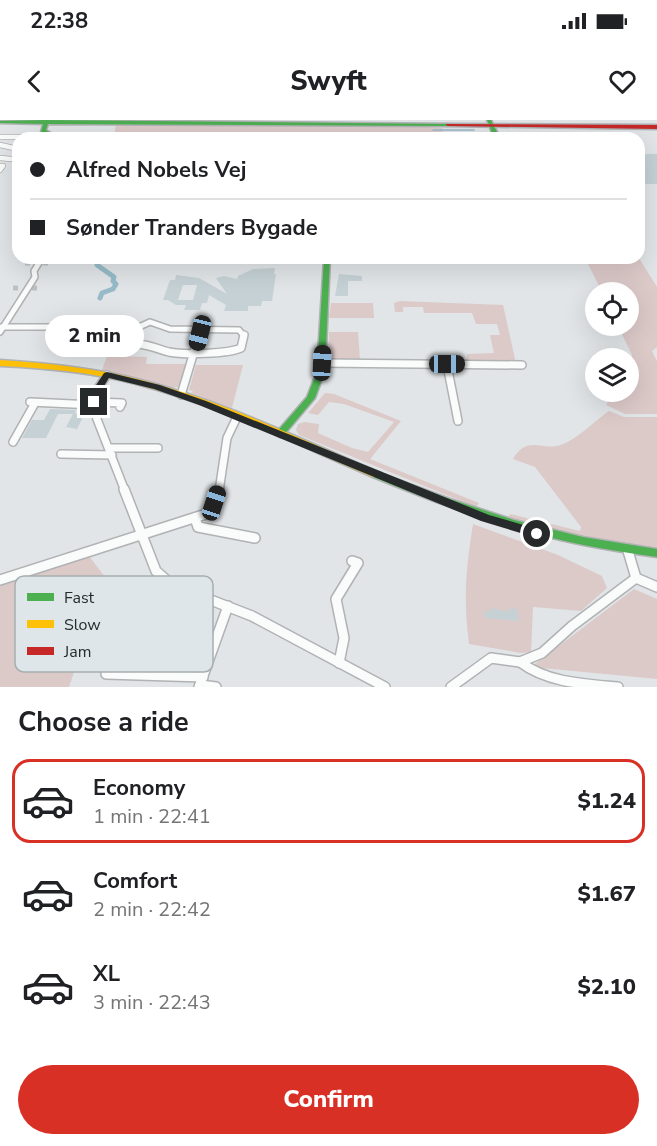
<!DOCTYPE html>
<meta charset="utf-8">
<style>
:root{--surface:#fff;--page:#f6f6f6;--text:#202124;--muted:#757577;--line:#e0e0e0;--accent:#d93025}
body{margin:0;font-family:"Nunito Sans",sans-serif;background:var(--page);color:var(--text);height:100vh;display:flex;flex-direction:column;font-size:22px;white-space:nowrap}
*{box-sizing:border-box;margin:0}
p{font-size:20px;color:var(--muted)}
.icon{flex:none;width:33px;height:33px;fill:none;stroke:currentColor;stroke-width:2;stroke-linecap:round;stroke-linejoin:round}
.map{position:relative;height:567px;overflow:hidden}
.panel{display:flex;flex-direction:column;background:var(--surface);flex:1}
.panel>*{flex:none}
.hud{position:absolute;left:12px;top:12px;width:633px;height:132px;border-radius:18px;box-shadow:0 6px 24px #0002;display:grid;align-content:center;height:132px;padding:0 18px;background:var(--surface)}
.fabs{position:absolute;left:585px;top:162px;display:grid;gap:12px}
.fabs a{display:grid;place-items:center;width:54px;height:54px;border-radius:50%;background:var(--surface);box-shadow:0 6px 24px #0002;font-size:30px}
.end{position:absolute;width:27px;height:27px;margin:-14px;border:8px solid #262a2b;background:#fff;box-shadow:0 0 0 3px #fff}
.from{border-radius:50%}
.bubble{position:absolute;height:42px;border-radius:21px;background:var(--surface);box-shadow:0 6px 24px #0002;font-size:20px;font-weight:800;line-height:42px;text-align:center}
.car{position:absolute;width:18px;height:36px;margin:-18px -9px;border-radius:8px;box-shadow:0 0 4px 2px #0007;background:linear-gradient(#222 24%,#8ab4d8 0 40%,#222 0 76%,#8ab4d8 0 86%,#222 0)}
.hud b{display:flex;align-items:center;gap:21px;height:57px;font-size:22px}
.hud b+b{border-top:2px solid var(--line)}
.hud i{width:15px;height:15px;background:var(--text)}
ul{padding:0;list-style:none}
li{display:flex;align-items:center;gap:18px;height:84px;margin:0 12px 9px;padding:0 6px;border:3px solid transparent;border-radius:18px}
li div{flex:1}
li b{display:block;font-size:22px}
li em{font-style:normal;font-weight:800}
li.selected{border-color:var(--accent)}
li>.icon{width:54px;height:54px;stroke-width:1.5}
h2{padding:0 18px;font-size:27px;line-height:72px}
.cta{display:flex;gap:12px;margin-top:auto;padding:12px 18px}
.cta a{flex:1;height:69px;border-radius:36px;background:var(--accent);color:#fff;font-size:24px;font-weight:800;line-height:69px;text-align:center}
.status{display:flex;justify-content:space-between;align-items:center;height:42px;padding:0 30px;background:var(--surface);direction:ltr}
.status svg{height:16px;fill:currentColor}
header{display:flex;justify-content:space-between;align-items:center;height:78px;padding:0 18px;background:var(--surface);font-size:27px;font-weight:800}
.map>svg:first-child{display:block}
.green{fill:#dccac9}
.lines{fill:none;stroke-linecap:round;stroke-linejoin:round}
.stream{stroke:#97bbc9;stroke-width:1.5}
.canal{stroke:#97bbc9;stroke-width:5}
.building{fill:#c5d1d5;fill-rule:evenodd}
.street-tunnel{stroke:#bcc0c1;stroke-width:5;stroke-dasharray:5 3;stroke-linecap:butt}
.street-far3-casing{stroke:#b0b2b4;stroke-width:6}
.street-far2-casing{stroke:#b0b2b4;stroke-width:8}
.street-far1-casing{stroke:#b0b2b4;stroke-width:10}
.street-casing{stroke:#b0b2b4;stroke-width:12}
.fast-casing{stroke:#b0b2b4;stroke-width:3}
.slow-casing{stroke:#b0b2b4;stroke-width:3}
.jam-casing{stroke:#b0b2b4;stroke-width:3}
.street-far3{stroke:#fafbfb;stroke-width:4.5}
.street-far2{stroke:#fafbfb;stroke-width:5}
.street-far1{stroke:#fafbfb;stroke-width:7}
.street{stroke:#fafbfb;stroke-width:9}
.fast{fill:#4caf50;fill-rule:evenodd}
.slow{fill:#ffc107;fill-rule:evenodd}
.jam{fill:#c62828;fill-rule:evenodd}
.route{fill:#262a2b}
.key{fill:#dee6ea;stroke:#a7aeb1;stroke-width:1.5}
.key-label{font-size:16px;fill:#262a2b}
</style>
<div class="status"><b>22:38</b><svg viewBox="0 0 49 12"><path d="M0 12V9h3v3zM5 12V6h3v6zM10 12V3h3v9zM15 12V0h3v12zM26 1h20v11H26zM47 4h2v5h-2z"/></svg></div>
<header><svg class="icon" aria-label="back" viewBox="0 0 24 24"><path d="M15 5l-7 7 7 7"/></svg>Swyft<svg class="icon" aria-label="heart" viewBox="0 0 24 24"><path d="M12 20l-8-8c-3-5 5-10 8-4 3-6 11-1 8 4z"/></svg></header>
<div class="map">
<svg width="657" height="567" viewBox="0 0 657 567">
<rect width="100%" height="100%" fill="#e1e5e7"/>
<g class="green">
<path d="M116,4l313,3 13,1 2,10c-17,0 -31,-3 -47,0l-274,-1v-2h-9z"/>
<polygon points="585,138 639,138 657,167 657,227 652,231 657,241 657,294 625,294 606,285 613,272 628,272 629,241 632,235 618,206 628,206 628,172 602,172"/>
<polygon points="400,181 503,185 515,239 511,242 437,242 436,239 467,239 467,234 494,233 490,215 500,215 497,204 476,204 472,193 424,193 423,187 403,187 403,192 395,192 394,183"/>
<polygon points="331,183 373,183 374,198 329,198"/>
<polygon points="329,212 358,212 360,240 328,240"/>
<polygon points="107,236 147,237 146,244 190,244 183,269 176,267 173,268 102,250"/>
<polygon points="196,245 243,245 232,288 191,273 193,271 189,270"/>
<polygon points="325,273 334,274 401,301 370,339 479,383 476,387 299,315 296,310 298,304 304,302 319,304 318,313 352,328 368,332 394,302 344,284 329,282 318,295 308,293"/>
<path d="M609,291l15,6h33v132l-82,-11 -68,-18 3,-6 70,17 1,-4 -46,-60 -22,-8c15,-26 30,-6 50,-15 14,-5 33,-24 46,-33z"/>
<path d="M473,404l85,31 44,21 5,12 -26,23 -48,-4 -2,45 -10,1 -52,-9c-6,-46 -3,-75 4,-120z"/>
<polygon points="89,436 127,486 77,543 69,567 0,567 0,466"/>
<polygon points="634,469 657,479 657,559 531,547"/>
</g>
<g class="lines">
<polyline class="stream" points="433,10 474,10"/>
<polyline class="canal" points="100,138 97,145 114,157 113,161 116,164 113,169 102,173 100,178"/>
</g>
<g class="building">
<rect x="639" y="34" width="18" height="30"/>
<path d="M275,148l-1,6h2l-4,27h-10l-1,5h-13v5h-24l2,-6 -17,-10 -2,8h-5l-2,7h-16l2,-5h-10l-8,-5h-5l7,-20h5l1,-5 23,3 28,16 -11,-16 8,-2 13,3 1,-3 15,-7zM183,165h14l-4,15h-15z"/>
<polygon points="339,154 362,156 362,161 348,161 348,176 335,176"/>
<polygon points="50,289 76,290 75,293 84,295 77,309 66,307 73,294 58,294 46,318 22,318 32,300 44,300"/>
<polygon points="490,488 510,492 509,488 517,489 519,501 485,498 484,491 491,492"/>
</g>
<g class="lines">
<g class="street-tunnel">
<polyline points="25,143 32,143"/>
<polyline points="43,143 50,143"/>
<polyline points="13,168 20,168"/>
<polyline points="32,168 39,168"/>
</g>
<defs>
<g id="street-far3">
<polyline points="0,17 35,17 48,14"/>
<polyline points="0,25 18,29"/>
<polyline points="0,38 11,39"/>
<polyline points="0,46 3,46 0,50"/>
</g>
<g id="street-far2">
<polyline points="1,207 82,207"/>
<polyline points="0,212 35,157 34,151 42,138"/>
<polyline points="136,216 139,207 150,202 170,209 239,210 244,216"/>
<polyline points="198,216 200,210"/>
</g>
<g id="street-far1">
<path d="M136,215l1,9c14,1 20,5 32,8 15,3 59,2 72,-4l3,-13"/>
<polyline points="322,243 522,245"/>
<polyline points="447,245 458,301"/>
<polyline points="107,255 96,271 95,294 125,371"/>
<polyline points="181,275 199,215"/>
<polyline points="30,282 94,285"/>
<polyline points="94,282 122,283 120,287"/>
<polyline points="13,322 35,283"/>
<polyline points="109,328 158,328"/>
<polyline points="61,334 112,335"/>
<polyline points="219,371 227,318 237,297"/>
</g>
<g id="street">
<polyline points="124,369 156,451 172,465 252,496 385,567"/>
<polyline points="195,398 198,407 255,418"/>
<polyline points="628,431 636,458 657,467"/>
<polyline points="0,460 206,394 214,384 219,369"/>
<path d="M520,542c28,21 64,22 98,25"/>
<polyline points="339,543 344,518 336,479 358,443 352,441"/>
<polyline points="106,554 203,557"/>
<polyline points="200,565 216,567"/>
<polyline points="199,567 228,486"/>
<polyline points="451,567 491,538 520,542 542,533 572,506 636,458"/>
</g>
<g id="fast">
<path d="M45,0l403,4 2,1 -2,1 -400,-2 -2,6 8,5 20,1 3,2c-14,0 -24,0 -36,-6l2,-8 -43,-1v-2z"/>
<polygon points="487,0 491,0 500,18 494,18"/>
<polygon points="324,138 330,138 325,251 315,278 283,316 280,317 275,314 307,277 317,251"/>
<path d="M377,352l73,27 64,21 69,17 74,12v8c-37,-5 -73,-11 -109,-20 -60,-15 -117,-36 -175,-60l-1,-2 1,-2z"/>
</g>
<path id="slow" d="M0,240c48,3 95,8 141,20 83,21 161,60 240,93l1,2 -1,2h-8c-78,-33 -155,-72 -237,-93 -45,-12 -90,-16 -136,-18z"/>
<polygon id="jam" points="446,4 657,5 657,9 448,6 446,5"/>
</defs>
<use href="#street-far3" class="street-far3-casing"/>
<use href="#street-far2" class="street-far2-casing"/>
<use href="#street-far1" class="street-far1-casing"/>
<use href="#street" class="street-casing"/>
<use href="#fast" class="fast-casing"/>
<use href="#slow" class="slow-casing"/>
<use href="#jam" class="jam-casing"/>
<use href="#street-far3" class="street-far3"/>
<use href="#street-far2" class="street-far2"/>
<use href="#street-far1" class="street-far1"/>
<use href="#street" class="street"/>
<use href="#fast" class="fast"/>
<use href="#slow" class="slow"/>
<use href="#jam" class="jam"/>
</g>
<polygon class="route" points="107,252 160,265 206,281 489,395 541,410 542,414 537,418 481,401 199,285 154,269 109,258 101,271 98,285 91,285 92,271 104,253"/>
<rect x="15" y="456" width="198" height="96" rx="9" class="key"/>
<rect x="27" y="473" width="27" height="8" fill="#4caf50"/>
<rect x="27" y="500" width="27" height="8" fill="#ffc107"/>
<rect x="27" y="527" width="27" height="8" fill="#c62828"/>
<g class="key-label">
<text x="64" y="483">Fast</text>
<text x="64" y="510">Slow</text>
<text x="64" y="537">Jam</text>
</g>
</svg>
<div class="fabs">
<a><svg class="icon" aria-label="locate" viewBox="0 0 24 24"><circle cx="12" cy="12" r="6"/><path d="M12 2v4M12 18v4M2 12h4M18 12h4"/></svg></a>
<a><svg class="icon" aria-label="layers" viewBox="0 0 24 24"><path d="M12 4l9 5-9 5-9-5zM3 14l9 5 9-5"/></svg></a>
</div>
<i class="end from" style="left:537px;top:414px"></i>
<i class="end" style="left:94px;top:282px"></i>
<div class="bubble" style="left:45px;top:195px;width:99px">2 min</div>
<i class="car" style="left:200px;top:213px;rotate:194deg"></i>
<i class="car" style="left:322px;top:243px;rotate:3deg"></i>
<i class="car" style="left:447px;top:244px;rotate:90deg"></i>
<i class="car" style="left:214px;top:383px;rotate:18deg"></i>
<div class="hud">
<b><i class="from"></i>Alfred Nobels Vej</b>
<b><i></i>Sønder Tranders Bygade</b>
</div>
</div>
<section class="panel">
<h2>Choose a ride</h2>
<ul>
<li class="selected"><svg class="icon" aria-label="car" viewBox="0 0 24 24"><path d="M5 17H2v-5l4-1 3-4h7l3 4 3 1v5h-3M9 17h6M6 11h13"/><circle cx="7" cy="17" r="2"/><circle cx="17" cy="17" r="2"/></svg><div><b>Economy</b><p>1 min · 22:41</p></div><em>$1.24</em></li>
<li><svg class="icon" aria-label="car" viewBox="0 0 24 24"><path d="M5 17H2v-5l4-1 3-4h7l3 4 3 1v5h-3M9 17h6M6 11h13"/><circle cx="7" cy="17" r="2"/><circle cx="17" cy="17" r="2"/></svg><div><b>Comfort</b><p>2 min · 22:42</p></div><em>$1.67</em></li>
<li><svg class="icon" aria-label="car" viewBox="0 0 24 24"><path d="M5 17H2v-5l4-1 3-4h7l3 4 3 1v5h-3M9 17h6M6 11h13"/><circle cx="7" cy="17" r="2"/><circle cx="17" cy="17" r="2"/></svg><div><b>XL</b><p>3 min · 22:43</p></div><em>$2.10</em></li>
</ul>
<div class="cta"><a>Confirm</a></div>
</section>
